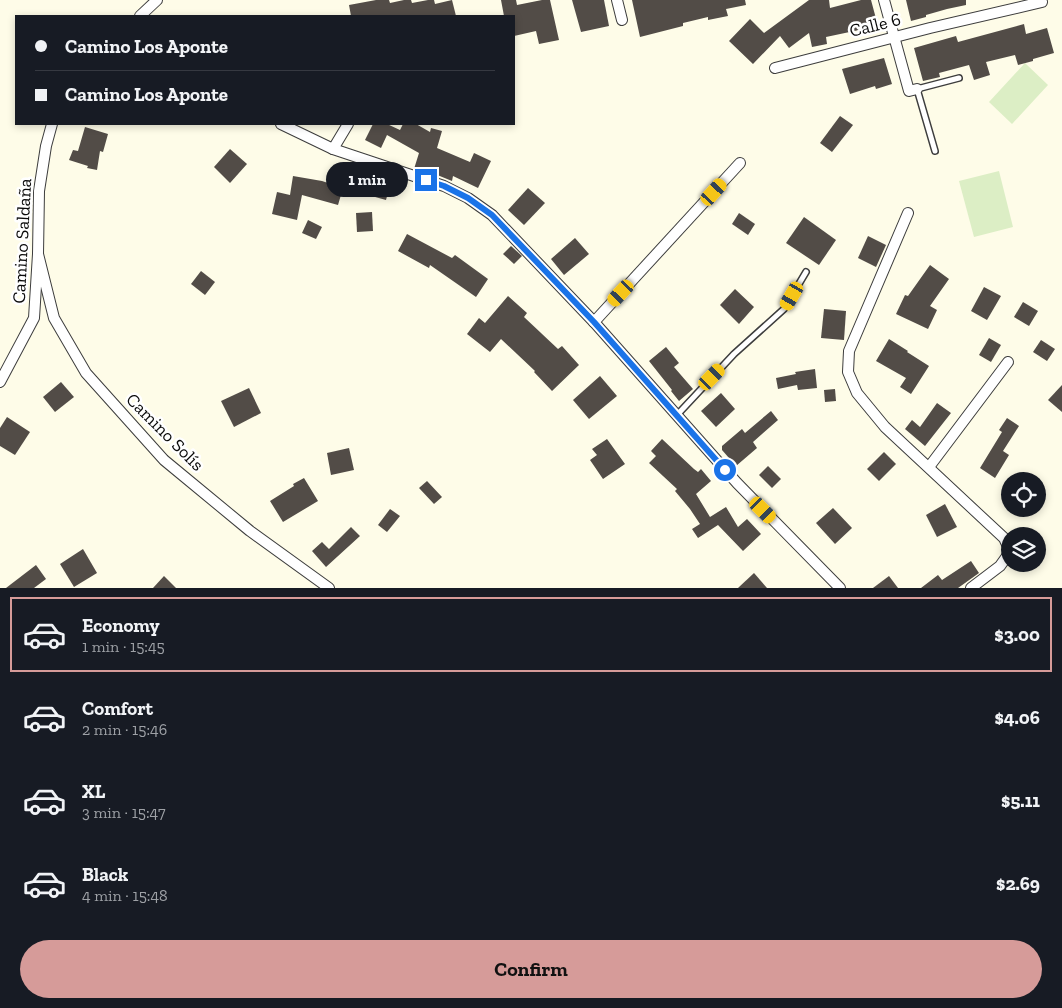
<!DOCTYPE html>
<meta charset="utf-8">
<style>
:root{--surface:#171b24;--page:#242831;--text:#f1f3f6;--muted:#9ea1a6;--line:#363941;--accent:#d69b99}
body{margin:0;font-family:"Zilla Slab",serif;background:var(--page);color:var(--text);height:100vh;display:flex;flex-direction:column;font-size:19px;white-space:nowrap}
*{box-sizing:border-box;margin:0}
p{font-size:16px;color:var(--muted)}
.icon{flex:none;width:28px;height:28px;fill:none;stroke:currentColor;stroke-width:2;stroke-linecap:round;stroke-linejoin:round}
.map{position:relative;height:588px;overflow:hidden}
.side{display:flex;flex-direction:column;background:var(--surface);flex:1}
.side>*{flex:none}
.hud{position:absolute;left:15px;top:15px;width:500px;height:110px;border-radius:0px;box-shadow:0 2px 8px #0003;display:grid;align-content:center;height:110px;padding:0 20px;background:var(--surface)}
.fabs{position:absolute;left:1001px;top:472px;display:grid;gap:10px}
.fabs a{display:grid;place-items:center;width:45px;height:45px;border-radius:50%;background:var(--surface);box-shadow:0 2px 8px #0003;font-size:25px}
.end{position:absolute;width:22px;height:22px;margin:-11px;border:6px solid #1a73e8;background:#fff;box-shadow:0 0 0 2px #fff}
.from{border-radius:50%}
.bubble{position:absolute;height:35px;border-radius:18px;background:var(--surface);box-shadow:0 2px 8px #0003;font-size:16px;font-weight:700;line-height:35px;text-align:center}
.car{position:absolute;width:15px;height:30px;margin:-15px -8px;border-radius:6px;box-shadow:0 0 4px 1px #0007;background:linear-gradient(#f5c518 24%,#345 0 40%,#f5c518 0 76%,#345 0 86%,#f5c518 0)}
.hud b{display:flex;align-items:center;gap:18px;height:48px;font-size:19px}
.hud b+b{border-top:1px solid var(--line)}
.hud i{width:12px;height:12px;background:var(--text)}
ul{padding:9px 0 0;list-style:none}
li{display:flex;align-items:center;gap:15px;height:75px;margin:0 10px 8px;padding:0 10px;border:2px solid transparent;border-radius:0px}
li div{flex:1}
li b{display:block;font-size:19px}
li em{font-style:normal;font-weight:700}
li.active{border-color:var(--accent)}
li>.icon{width:45px;height:45px;stroke-width:1.5}
.action{display:flex;gap:10px;margin-top:auto;padding:10px 20px}
.action a{flex:1;height:58px;border-radius:30px;background:var(--accent);color:#111;font-size:20px;font-weight:700;line-height:58px;text-align:center}
.map>svg:first-child{display:block}
.pitch{fill:#dceec5}
.building{fill:#524c47}
.lines{fill:none;stroke-linecap:round;stroke-linejoin:round}
.lane-casing{stroke:#3d3d3d;stroke-width:8}
.street-casing{stroke:#3d3d3d;stroke-width:12}
.lane{stroke:#fff;stroke-width:5}
.street{stroke:#fff;stroke-width:10}
.route{stroke:#1a73e8;stroke-width:6}
.labels{text-anchor:middle;dominant-baseline:central;stroke-width:5;stroke-linejoin:round;paint-order:stroke}
.street-label{font-size:18px;fill:#0a0a0a;stroke:#fff}
</style>
<div class="map">
<svg width="1062" height="588" viewBox="0 0 1062 588">
<rect width="100%" height="100%" fill="#fefce8"/>
<g class="pitch">
<polygon points="1025,63 1048,85 1012,124 989,102"/>
<polygon points="999,171 1013,227 974,237 959,181"/>
</g>
<g class="building">
<polygon points="376,0 389,0 390,3 404,0 411,0 412,3 428,0 434,0 435,4 452,0 456,16 351,16 349,5"/>
<polygon points="501,0 516,0 517,5 542,0 550,0 559,40 539,44 536,31 514,36 514,16 504,16"/>
<polygon points="572,0 604,0 609,26 581,32"/>
<polygon points="632,0 745,0 746,5 726,9 728,16 708,20 708,17 683,23 683,26 640,37"/>
<polygon points="809,0 829,0 830,8 861,0 871,0 878,26 826,37 827,44 812,47 809,33 789,48 780,36 753,64 729,41 750,19 764,33"/>
<polygon points="906,0 966,0 966,5 947,9 926,15 926,17 911,21"/>
<polygon points="1024,24 1026,34 1047,28 1054,53 1033,59 1033,61 1018,65 1015,55 986,62 990,75 974,80 969,65 939,73 940,77 923,81 914,48 956,36 958,42"/>
<polygon points="884,58 892,84 876,89 875,86 850,94 842,69"/>
<polygon points="840,116 853,125 832,152 820,143"/>
<polygon points="373,124 387,124 400,130 403,124 416,124 430,132 431,128 442,131 437,148 470,162 474,153 491,161 478,188 453,176 452,181 425,170 425,172 414,169 419,153 387,135 381,148 365,140"/>
<polygon points="85,127 108,134 103,152 100,151 97,170 87,168 88,166 69,160 73,150 78,151"/>
<polygon points="230,149 247,164 230,183 214,167"/>
<polygon points="293,176 322,181 343,188 338,205 302,195 297,220 272,214 277,192 290,195"/>
<polygon points="371,181 390,185 386,200 368,195"/>
<polygon points="528,188 545,203 524,225 508,210"/>
<polygon points="372,212 373,231 357,232 356,213"/>
<polygon points="739,213 755,224 748,235 732,224"/>
<polygon points="804,217 836,240 819,265 786,243"/>
<polygon points="308,220 322,227 316,239 302,233"/>
<polygon points="407,234 452,258 455,255 488,279 476,297 430,265 429,268 398,251"/>
<polygon points="868,236 886,245 876,267 858,258"/>
<polygon points="575,238 589,254 564,275 551,259"/>
<polygon points="511,246 522,256 514,264 503,254"/>
<polygon points="930,265 949,279 930,306 937,310 928,329 896,314 905,295 908,296"/>
<polygon points="201,271 215,282 205,295 191,284"/>
<polygon points="984,287 1001,296 987,320 971,311"/>
<polygon points="735,289 754,307 739,324 720,305"/>
<polygon points="508,296 527,313 524,317 558,349 562,346 579,365 552,391 534,372 535,371 501,339 490,352 467,334 479,318 485,323"/>
<polygon points="1023,302 1038,311 1029,326 1014,317"/>
<polygon points="824,309 846,311 844,340 821,338"/>
<polygon points="989,338 1001,345 991,362 979,355"/>
<polygon points="889,339 908,351 907,352 929,366 911,394 900,387 906,378 876,361"/>
<polygon points="1041,340 1055,349 1047,361 1033,352"/>
<polygon points="666,347 679,363 674,367 693,389 679,401 671,391 672,390 649,361"/>
<polygon points="815,369 817,388 798,390 797,385 778,389 776,378 796,374 795,372"/>
<polygon points="600,376 617,396 589,419 573,400"/>
<polygon points="61,382 74,397 55,412 43,397"/>
<polygon points="1062,385 1062,412 1048,400"/>
<polygon points="249,388 261,413 234,427 221,401"/>
<polygon points="835,389 836,401 825,402 824,390"/>
<polygon points="721,393 735,409 716,427 701,411"/>
<polygon points="937,403 951,413 925,446 905,429 912,420 920,427"/>
<polygon points="771,411 778,420 753,442 757,448 736,466 722,450 722,446 742,429 745,433"/>
<polygon points="7,417 30,432 15,455 0,446 0,428"/>
<polygon points="1007,418 1019,426 1003,451 1009,455 995,478 980,468 1002,432 999,430"/>
<polygon points="607,439 625,464 603,479 590,460 597,455 592,449"/>
<polygon points="662,439 694,469 698,472 701,469 711,481 696,494 710,517 726,507 738,527 747,519 761,534 743,551 718,525 698,538 692,529 700,524 690,509 675,491 677,489 649,463 656,456 651,451"/>
<polygon points="349,448 354,470 331,475 327,453"/>
<polygon points="884,452 896,464 879,481 867,469"/>
<polygon points="768,466 781,479 772,488 759,475"/>
<polygon points="304,478 318,501 283,522 270,501 294,486 293,484"/>
<polygon points="427,481 442,497 434,504 419,488"/>
<polygon points="945,504 957,527 937,537 926,515"/>
<polygon points="833,508 852,528 835,544 816,523"/>
<polygon points="390,509 400,516 387,532 378,525"/>
<polygon points="351,527 360,536 326,567 312,551 322,542 329,549"/>
<polygon points="83,549 97,573 74,587 60,564"/>
<polygon points="971,561 979,573 958,588 921,588 938,575 942,580"/>
<polygon points="36,565 46,579 34,588 6,588"/>
<polygon points="754,573 767,588 738,588"/>
<polygon points="164,576 176,588 153,588"/>
<polygon points="889,576 898,588 873,588"/>
</g>
<g class="lines">
<defs>
<g id="lane">
<polyline points="935,151 917,89 959,78"/>
<polyline points="677,415 734,354 784,309 806,272"/>
</g>
<g id="street">
<polyline points="617,0 622,20"/>
<polyline points="884,0 909,91 917,89"/>
<polyline points="140,16 157,0"/>
<polyline points="775,68 930,28 1042,2"/>
<polyline points="281,124 333,149 444,186 468,198 492,215 594,322 737,483 840,588"/>
<polyline points="333,149 348,124"/>
<polyline points="908,213 849,351 848,372 857,393 885,427 1004,538 1010,551"/>
<polyline points="38,254 54,318 86,373 164,460 250,531 329,588"/>
<polyline points="594,322 740,163"/>
<polyline points="0,382 34,318 38,254 39,191 46,146 52,124"/>
<polyline points="929,467 1008,362"/>
<polyline points="971,588 1000,566 1010,552"/>
</g>
</defs>
<use href="#lane" class="lane-casing"/>
<use href="#street" class="street-casing"/>
<use href="#lane" class="lane"/>
<use href="#street" class="street"/>
</g>
<g class="lines">
<polyline class="route" points="426,180 444,186 468,198 492,215 594,322 725,470"/>
</g>
<g class="labels">
<g class="street-label">
<text transform="translate(875 25) rotate(-14)">Calle 6</text>
<text transform="translate(22 241) rotate(-87)">Camino Saldaña</text>
<text transform="translate(165 432) rotate(45)">Camino Solís</text>
</g>
</g>
</svg>
<div class="fabs">
<a><svg class="icon" aria-label="locate" viewBox="0 0 24 24"><circle cx="12" cy="12" r="6"/><path d="M12 2v4M12 18v4M2 12h4M18 12h4"/></svg></a>
<a><svg class="icon" aria-label="layers" viewBox="0 0 24 24"><path d="M12 4l9 5-9 5-9-5zM3 14l9 5 9-5"/></svg></a>
</div>
<i class="end from" style="left:725px;top:470px"></i>
<i class="end" style="left:426px;top:180px"></i>
<div class="bubble" style="left:326px;top:162px;width:82px">1 min</div>
<i class="car" style="left:714px;top:192px;rotate:42deg"></i>
<i class="car" style="left:621px;top:293px;rotate:223deg"></i>
<i class="car" style="left:792px;top:296px;rotate:210deg"></i>
<i class="car" style="left:712px;top:377px;rotate:44deg"></i>
<i class="car" style="left:763px;top:510px;rotate:135deg"></i>
<div class="hud">
<b><i class="from"></i>Camino Los Aponte</b>
<b><i></i>Camino Los Aponte</b>
</div>
</div>
<section class="side">
<ul>
<li class="active"><svg class="icon" aria-label="car" viewBox="0 0 24 24"><path d="M5 17H2v-5l4-1 3-4h7l3 4 3 1v5h-3M9 17h6M6 11h13"/><circle cx="7" cy="17" r="2"/><circle cx="17" cy="17" r="2"/></svg><div><b>Economy</b><p>1 min · 15:45</p></div><em>$3.00</em></li>
<li><svg class="icon" aria-label="car" viewBox="0 0 24 24"><path d="M5 17H2v-5l4-1 3-4h7l3 4 3 1v5h-3M9 17h6M6 11h13"/><circle cx="7" cy="17" r="2"/><circle cx="17" cy="17" r="2"/></svg><div><b>Comfort</b><p>2 min · 15:46</p></div><em>$4.06</em></li>
<li><svg class="icon" aria-label="car" viewBox="0 0 24 24"><path d="M5 17H2v-5l4-1 3-4h7l3 4 3 1v5h-3M9 17h6M6 11h13"/><circle cx="7" cy="17" r="2"/><circle cx="17" cy="17" r="2"/></svg><div><b>XL</b><p>3 min · 15:47</p></div><em>$5.11</em></li>
<li><svg class="icon" aria-label="car" viewBox="0 0 24 24"><path d="M5 17H2v-5l4-1 3-4h7l3 4 3 1v5h-3M9 17h6M6 11h13"/><circle cx="7" cy="17" r="2"/><circle cx="17" cy="17" r="2"/></svg><div><b>Black</b><p>4 min · 15:48</p></div><em>$2.69</em></li>
</ul>
<div class="action"><a>Confirm</a></div>
</section>
